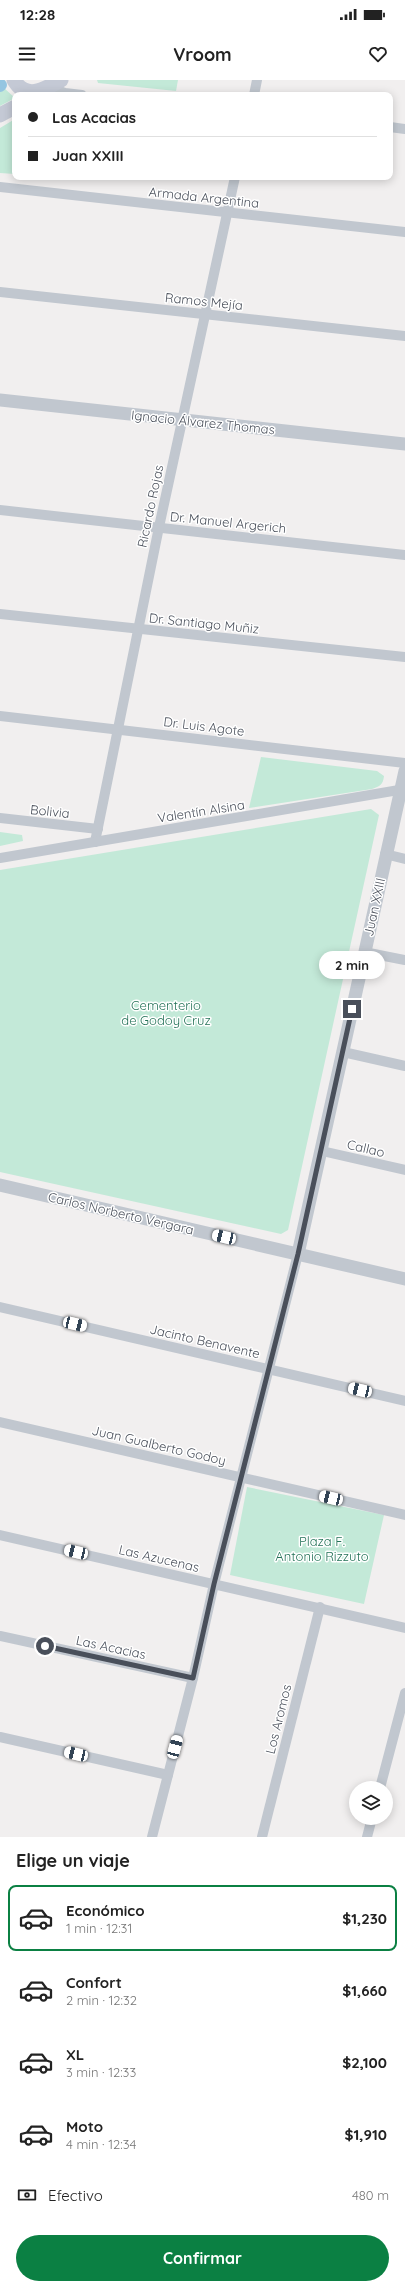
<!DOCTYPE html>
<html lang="es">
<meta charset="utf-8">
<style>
:root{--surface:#fff;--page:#f6f6f6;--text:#222;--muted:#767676;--line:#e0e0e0;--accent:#0b8043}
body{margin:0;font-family:Quicksand,sans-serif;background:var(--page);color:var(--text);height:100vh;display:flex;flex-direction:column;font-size:15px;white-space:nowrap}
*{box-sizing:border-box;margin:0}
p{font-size:13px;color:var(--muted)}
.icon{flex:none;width:22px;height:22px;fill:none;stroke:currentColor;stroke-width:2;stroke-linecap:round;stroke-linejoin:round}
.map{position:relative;height:1757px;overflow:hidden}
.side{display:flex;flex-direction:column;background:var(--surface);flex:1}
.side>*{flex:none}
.top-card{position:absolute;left:12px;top:12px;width:381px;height:88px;border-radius:8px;box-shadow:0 2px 10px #0003;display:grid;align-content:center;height:88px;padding:0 16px;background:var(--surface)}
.tools{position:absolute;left:349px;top:1701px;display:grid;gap:8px}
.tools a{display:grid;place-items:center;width:44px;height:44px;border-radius:50%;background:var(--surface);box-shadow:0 2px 10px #0003;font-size:20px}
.end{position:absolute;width:18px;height:18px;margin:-9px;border:5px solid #494f5a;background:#fff;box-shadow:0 0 0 2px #fff}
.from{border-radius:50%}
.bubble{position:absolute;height:28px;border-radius:14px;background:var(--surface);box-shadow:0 2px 10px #0003;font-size:13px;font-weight:800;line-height:28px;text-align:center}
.car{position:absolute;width:12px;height:24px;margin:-12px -6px;border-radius:5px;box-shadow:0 0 3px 1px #0007;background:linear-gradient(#fff 24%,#345 0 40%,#fff 0 76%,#345 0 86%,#fff 0)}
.top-card b{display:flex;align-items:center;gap:14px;height:38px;font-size:15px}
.top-card b+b{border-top:1px solid var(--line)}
.top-card i{width:10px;height:10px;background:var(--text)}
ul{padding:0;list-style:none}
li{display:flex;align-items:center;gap:12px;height:66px;margin:0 8px 6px;padding:0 8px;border:2px solid transparent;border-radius:8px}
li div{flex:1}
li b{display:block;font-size:15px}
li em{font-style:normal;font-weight:800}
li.active{border-color:var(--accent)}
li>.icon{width:36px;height:36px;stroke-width:1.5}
h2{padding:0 16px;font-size:18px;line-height:48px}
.pay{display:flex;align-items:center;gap:10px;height:44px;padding:0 16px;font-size:15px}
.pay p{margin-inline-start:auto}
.button{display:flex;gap:8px;margin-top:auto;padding:8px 16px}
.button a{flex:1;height:46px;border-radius:24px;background:var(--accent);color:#fff;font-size:16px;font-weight:800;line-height:46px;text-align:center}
.status{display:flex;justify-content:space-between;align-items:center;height:28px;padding:0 20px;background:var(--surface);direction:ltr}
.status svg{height:11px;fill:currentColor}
header{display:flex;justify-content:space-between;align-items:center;height:52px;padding:0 16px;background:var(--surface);font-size:18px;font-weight:800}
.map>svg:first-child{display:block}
.green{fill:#c3e9d8}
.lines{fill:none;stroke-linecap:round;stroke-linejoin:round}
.canal{stroke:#95c5e1;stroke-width:12}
.minor{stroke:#c1c7cf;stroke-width:10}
.tertiary{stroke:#c1c7cf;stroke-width:13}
.secondary{stroke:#c4c9d5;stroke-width:15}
.route{stroke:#494f5a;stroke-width:5}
.labels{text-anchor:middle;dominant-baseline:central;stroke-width:3;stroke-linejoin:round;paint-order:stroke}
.street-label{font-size:13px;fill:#494f5a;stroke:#fff}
.park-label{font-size:13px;fill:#237257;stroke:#fff}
</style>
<div class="status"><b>12:28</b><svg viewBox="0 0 49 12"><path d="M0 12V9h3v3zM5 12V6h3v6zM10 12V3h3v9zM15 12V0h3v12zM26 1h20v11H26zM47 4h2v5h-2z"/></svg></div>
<header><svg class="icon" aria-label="menu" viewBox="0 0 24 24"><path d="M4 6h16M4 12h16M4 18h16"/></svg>Vroom<svg class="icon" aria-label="heart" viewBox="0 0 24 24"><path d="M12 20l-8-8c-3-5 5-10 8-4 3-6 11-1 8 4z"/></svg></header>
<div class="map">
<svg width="405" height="1757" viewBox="0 0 405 1757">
<rect width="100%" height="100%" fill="#f1efef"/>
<g class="green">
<polygon points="97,0 178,0 176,11 98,3"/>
<polygon points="3,7 15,18 0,26 0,9"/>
<polygon points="15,39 15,94 0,93 0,48"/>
<path d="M261,677l116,14 7,5c-1,9 -4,10 -12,13l-123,19z"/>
<polygon points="371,729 379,735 288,1150 281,1154 0,1092 0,790"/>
<polygon points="0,752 22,755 23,761 0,766"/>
<polygon points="247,1407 384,1435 364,1524 230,1495"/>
</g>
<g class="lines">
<polyline class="canal" points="0,6 1,5"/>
<g class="minor">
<polyline points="48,7 65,13 82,15"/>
<polyline points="254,15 257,0"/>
<polyline points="390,47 405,49"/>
<polyline points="0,107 405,152"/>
<polyline points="0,212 405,256"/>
<polyline points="0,430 405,475"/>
<polyline points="0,534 405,577"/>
<polyline points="0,636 405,683"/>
<polyline points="0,738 98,749"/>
<polyline points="95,762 159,447 235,97"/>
<polyline points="385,774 405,779"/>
<polyline points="0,778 405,709"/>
<polyline points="364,872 405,880"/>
<polyline points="343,972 405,986"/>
<polyline points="322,1071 405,1090"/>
<polyline points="0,1227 405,1321"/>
<polyline points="0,1342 405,1435"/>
<polyline points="0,1455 405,1548"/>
<polyline points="0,1556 193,1598"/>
<polyline points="0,1657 168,1695"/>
<polyline points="380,1708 405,1613"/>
<polyline points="152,1757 193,1598 214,1504 298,1174"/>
<polyline points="262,1757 320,1527"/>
<polyline points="367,1757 372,1738"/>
</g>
<g class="tertiary">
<polyline points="0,320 405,364"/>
<polyline points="0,1105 405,1199"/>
<polyline points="298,1174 405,691"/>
</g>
<g class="secondary">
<path d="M14,0c12,21 31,9 47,0"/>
<polyline points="0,35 15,27"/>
</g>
</g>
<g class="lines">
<polyline class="route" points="45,1566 193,1598 214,1504 298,1174 352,929"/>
</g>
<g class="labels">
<g class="street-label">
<text transform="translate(204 117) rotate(6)">Armada Argentina</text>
<text transform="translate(204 221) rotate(6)">Ramos Mejía</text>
<text transform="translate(203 342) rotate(6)">Ignacio Álvarez Thomas</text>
<text transform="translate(150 426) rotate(-78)">Ricardo Rojas</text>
<text transform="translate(228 442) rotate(6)">Dr. Manuel Argerich</text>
<text transform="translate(204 543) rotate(6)">Dr. Santiago Muñiz</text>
<text transform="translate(204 646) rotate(7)">Dr. Luis Agote</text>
<text transform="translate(50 731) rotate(6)">Bolivia</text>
<text transform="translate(201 731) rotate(-9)">Valentín Alsina</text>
<text transform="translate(374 827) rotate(-78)">Juan XXIII</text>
<text transform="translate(366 1068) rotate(13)">Callao</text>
<text transform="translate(121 1133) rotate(13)">Carlos Norberto Vergara</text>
<text transform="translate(205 1261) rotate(13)">Jacinto Benavente</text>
<text transform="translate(159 1365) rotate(13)">Juan Gualberto Godoy</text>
<text transform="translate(159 1478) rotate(13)">Las Azucenas</text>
<text transform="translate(111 1567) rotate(12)">Las Acacias</text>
<text transform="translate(278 1639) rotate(-76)">Los Aromos</text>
</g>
<g class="park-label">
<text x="166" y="925">Cementerio<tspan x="166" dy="15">de Godoy Cruz</tspan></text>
<text x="322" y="1461">Plaza F.<tspan x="322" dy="15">Antonio Rizzuto</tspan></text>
</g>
</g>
</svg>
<div class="tools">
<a><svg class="icon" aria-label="layers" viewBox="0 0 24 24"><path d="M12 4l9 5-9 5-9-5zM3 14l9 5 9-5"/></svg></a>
</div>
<i class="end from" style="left:45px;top:1566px"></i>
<i class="end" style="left:352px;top:929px"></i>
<div class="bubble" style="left:319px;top:871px;width:66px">2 min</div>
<i class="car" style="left:224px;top:1157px;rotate:283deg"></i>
<i class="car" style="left:75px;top:1244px;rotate:103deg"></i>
<i class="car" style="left:360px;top:1310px;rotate:283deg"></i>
<i class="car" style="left:331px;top:1418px;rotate:283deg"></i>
<i class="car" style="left:76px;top:1472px;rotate:283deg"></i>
<i class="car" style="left:175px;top:1667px;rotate:15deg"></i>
<i class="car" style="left:76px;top:1674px;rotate:283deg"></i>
<div class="top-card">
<b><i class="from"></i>Las Acacias</b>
<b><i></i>Juan XXIII</b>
</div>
</div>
<section class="side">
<h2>Elige un viaje</h2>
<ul>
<li class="active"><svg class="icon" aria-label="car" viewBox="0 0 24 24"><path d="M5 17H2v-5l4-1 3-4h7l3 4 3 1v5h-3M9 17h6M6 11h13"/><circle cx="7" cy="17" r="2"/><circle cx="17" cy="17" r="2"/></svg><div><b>Económico</b><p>1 min · 12:31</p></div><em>$1,230</em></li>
<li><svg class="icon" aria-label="car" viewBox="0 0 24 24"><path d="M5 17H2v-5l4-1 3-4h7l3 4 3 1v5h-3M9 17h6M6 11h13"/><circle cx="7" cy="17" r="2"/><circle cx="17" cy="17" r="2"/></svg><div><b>Confort</b><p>2 min · 12:32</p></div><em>$1,660</em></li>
<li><svg class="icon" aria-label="car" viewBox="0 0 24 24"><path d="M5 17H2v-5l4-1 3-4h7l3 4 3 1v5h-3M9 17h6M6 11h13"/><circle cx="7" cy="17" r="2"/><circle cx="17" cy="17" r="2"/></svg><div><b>XL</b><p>3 min · 12:33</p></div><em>$2,100</em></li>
<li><svg class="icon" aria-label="car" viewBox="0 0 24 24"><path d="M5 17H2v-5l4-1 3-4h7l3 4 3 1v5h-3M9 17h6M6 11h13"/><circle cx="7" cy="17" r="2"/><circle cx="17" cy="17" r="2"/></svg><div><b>Moto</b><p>4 min · 12:34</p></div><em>$1,910</em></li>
</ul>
<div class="pay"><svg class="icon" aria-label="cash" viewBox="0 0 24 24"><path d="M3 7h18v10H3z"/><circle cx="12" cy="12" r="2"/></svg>Efectivo<p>480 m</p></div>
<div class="button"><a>Confirmar</a></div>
</section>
